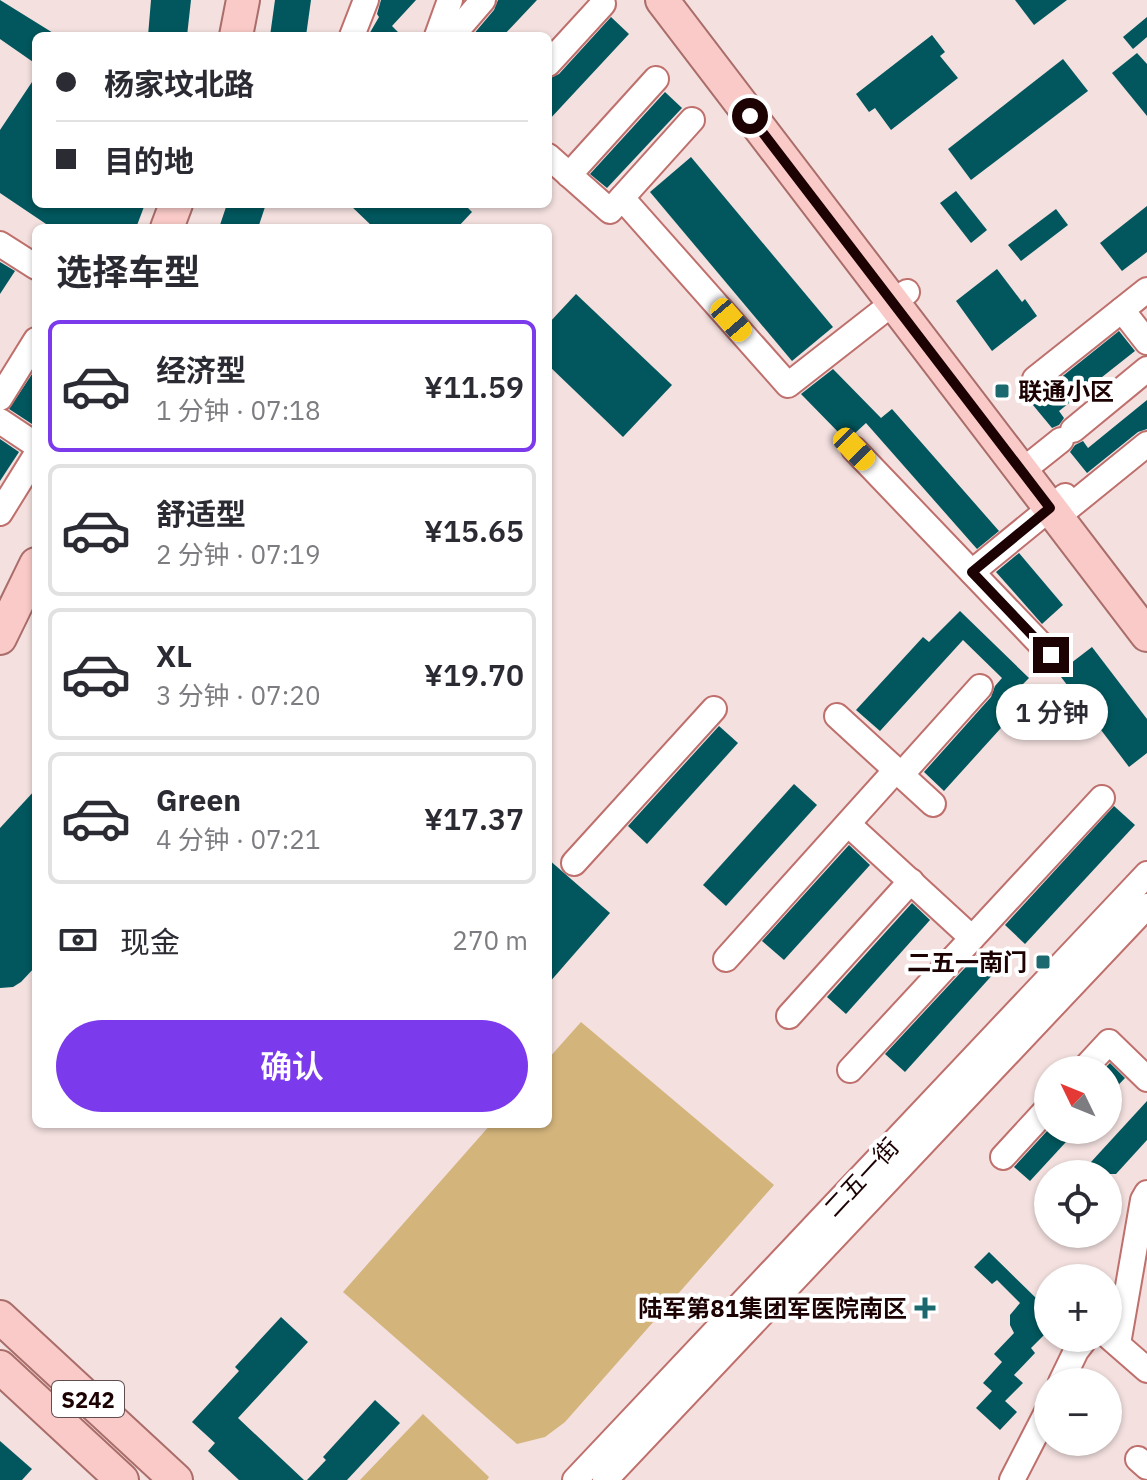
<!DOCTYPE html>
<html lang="zh">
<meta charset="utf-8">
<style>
:root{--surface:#fff;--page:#f2f2f3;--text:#2b2b33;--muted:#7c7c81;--line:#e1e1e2;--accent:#7c3aed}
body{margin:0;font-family:"IBM Plex Sans","Noto Sans SC",sans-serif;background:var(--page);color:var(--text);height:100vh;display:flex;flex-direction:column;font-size:30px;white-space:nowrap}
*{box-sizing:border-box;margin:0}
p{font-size:26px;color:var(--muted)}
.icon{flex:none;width:44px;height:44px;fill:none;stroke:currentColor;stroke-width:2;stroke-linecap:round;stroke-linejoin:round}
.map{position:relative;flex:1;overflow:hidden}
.details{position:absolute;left:32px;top:224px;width:520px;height:904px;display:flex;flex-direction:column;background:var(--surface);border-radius:12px;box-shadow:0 2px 6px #0004}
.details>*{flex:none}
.hud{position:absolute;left:32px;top:32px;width:520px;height:176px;border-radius:12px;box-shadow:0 2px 6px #0004;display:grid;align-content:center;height:176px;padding:0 24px;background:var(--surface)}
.needle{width:52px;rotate:313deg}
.tools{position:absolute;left:1034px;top:1056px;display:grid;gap:16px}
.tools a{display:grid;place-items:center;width:88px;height:88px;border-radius:50%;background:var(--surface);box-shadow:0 2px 6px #0004;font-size:40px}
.end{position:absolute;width:36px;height:36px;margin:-18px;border:10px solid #1c0203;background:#fff;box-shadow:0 0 0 4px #fff}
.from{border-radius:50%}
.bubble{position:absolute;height:56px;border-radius:28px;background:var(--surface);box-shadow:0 2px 6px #0004;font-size:26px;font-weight:600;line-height:56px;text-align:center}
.car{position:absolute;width:24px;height:48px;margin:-24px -12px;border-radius:10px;box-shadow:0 0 6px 2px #0007;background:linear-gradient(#f5c518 24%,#345 0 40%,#f5c518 0 76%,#345 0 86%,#f5c518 0)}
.hud b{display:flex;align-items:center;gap:28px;height:76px;font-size:30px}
.hud b+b{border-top:2px solid var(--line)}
.hud i{width:20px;height:20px;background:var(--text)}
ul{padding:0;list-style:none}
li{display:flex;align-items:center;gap:24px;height:132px;margin:0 16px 12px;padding:0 8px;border:4px solid var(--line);border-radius:12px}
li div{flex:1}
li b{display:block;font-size:30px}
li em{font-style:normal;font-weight:600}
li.active{border-color:var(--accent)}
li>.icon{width:72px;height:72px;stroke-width:1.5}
h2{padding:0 24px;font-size:36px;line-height:96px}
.pay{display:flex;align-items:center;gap:20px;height:88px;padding:0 24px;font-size:30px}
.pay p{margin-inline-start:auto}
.button{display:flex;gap:16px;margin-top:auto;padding:16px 24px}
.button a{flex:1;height:92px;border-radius:48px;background:var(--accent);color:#fff;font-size:32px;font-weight:600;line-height:92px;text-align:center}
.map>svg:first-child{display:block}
.green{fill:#d3b47b}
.building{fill:#01575d}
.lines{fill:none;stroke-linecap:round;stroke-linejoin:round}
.minor-casing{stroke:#bf6f6c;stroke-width:28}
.major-casing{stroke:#a96d6a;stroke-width:36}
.minor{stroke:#fff;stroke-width:24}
.major{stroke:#f9cac7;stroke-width:32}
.route{stroke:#1c0203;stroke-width:10}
.poi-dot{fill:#1b686e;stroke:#fff;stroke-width:3}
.labels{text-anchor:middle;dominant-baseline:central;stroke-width:8;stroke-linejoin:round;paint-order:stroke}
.shield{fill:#fff;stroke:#604e4f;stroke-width:2}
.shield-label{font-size:22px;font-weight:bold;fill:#1c0203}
.poi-label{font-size:24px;font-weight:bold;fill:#1c0203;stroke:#fff;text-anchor:end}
.street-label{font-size:24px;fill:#1c0203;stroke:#fff}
</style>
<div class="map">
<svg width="1147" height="1480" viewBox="0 0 1147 1480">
<rect width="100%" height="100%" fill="#f3e0df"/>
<g class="green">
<polygon points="581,1022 774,1185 565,1422 545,1437 517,1444 343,1292 491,1124 548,1124 548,1059"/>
<polygon points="423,1414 489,1477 487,1480 360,1480"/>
</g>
<g class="building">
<polygon points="0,0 58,36 36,36 36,64 0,39"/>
<polygon points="151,0 191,0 187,36 148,36"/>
<polygon points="275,0 311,0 306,36 270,36"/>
<polygon points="381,0 416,0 392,26 402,36 368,36 379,17 377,14"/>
<polygon points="498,0 537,0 503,36 472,36 494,10"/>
<polygon points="1015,0 1067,0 1034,25"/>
<polygon points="611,17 629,34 548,121 548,79 559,74"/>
<polygon points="1147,17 1147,37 1133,49 1123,37"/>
<polygon points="932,35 945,52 940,56 958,78 891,130 875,108 869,112 856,94"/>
<polygon points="1137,53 1147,64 1147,116 1112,73"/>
<polygon points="1063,59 1088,91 971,180 948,149"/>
<polygon points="36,76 36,204 145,204 136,228 52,228 0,193 0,130"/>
<polygon points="665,92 682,108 607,188 590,174"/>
<polygon points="691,157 833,327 792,361 650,192"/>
<polygon points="956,191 987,230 971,243 940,203"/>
<polygon points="227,204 266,204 258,228 219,228"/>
<polygon points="349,204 464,204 472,212 457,228 374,228"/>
<polygon points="1147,206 1147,252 1122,271 1100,243"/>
<polygon points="1056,209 1068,225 1021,261 1008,245"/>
<polygon points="0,262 15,271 0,294"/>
<polygon points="997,269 1022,302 1025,299 1037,316 992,351 956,301"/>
<polygon points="576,294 672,385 623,437 548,365 548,324"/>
<polygon points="1119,331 1135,351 1059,411 1064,418 1059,425 1052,428 1023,393 1026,391 1036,394 1044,391"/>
<polygon points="36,368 36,418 32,424 9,409"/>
<polygon points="833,369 881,418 892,409 999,531 977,549 866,423 854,434 844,438 801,394"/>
<polygon points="1147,400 1147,429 1138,432 1087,473 1070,452 1075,445 1083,441 1088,448"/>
<polygon points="0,439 19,452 0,481"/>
<polygon points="1019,553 1063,605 1042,624 996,572"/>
<polygon points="960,611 1029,678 999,708 1010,718 944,791 924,772 991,697 995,686 1002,678 963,640 880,731 856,710 923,637 929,642"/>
<polygon points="1092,647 1147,719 1147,753 1129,767 1058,673"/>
<polygon points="719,726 738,743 647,844 628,826"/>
<polygon points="794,784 817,805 726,906 703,885"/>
<polygon points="36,789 36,966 21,982 13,987 0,988 0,828"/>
<polygon points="1114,806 1135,825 1025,944 1005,925"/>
<polygon points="849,845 870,865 784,960 762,941"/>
<polygon points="548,859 610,913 548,984"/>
<polygon points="912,903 930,920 846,1014 827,997"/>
<polygon points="977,955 995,972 905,1072 885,1054"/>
<polygon points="1110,1063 1125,1078 1108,1096 1108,1070 1103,1070"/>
<polygon points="1147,1101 1147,1140 1116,1174 1080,1174"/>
<polygon points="1048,1130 1077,1130 1030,1181 1014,1167"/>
<polygon points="989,1252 1037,1299 1046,1321 1046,1333 1031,1348 1035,1353 1014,1375 1023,1383 1005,1401 1017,1412 1000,1430 976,1408 992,1391 983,1383 1002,1362 994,1354 1014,1333 1010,1325 1010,1315 1020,1303 997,1280 992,1284 974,1267"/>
<polygon points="281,1317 308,1342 238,1418 304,1480 239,1480 208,1451 215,1443 192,1422 239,1371 235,1367"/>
<polygon points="375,1400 400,1423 347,1480 307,1480 326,1460 323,1457"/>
<polygon points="0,1441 32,1469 22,1480 0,1480"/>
</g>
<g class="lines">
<defs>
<g id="minor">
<polyline points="352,36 366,0"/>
<polyline points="437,36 450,0"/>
<polyline points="452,36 483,0"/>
<polyline points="548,64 603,4"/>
<polyline points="548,156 610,211 692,120"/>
<polyline points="569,175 656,79"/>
<polyline points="622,198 788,385 907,292"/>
<polyline points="0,244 36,267"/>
<polyline points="1122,310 1147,342"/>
<polyline points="1035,379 1147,290"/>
<polyline points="0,398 36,340"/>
<polyline points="0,421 36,445"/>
<polyline points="1073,430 1147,369"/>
<polyline points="854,449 1051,655"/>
<polyline points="1022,471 1061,440"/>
<polyline points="0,513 36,455"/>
<polyline points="1057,517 1147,444"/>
<polyline points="972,572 1065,496"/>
<polyline points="837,716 933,804"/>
<polyline points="901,775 980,687"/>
<polyline points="848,824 972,938"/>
<polyline points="574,863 714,709"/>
<polyline points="726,959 896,770"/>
<polyline points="789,1016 911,881"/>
<polyline points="850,1070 1102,798"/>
<polyline points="1083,1070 1109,1042 1147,1079"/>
<polyline points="1003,1157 1048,1108"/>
<polyline points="1108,1336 1147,1370"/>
<polyline points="1118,1344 1143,1200 1147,1193"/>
<polyline points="1061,1382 1076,1351 1086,1338"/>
<polyline points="1138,1459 1147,1467"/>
<polyline points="575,1480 1147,874"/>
<polyline points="605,1480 1147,906"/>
<polyline points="1012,1480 1048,1410"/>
</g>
<g id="major">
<polyline points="662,0 1147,635"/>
<polyline points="236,36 243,0"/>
<polyline points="167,228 176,204"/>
<polyline points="0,638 36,564"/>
<polyline points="0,1317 176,1480"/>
<polyline points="0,1367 122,1480"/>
</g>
</defs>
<use href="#minor" class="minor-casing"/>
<use href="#major" class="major-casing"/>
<use href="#minor" class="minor"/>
<use href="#major" class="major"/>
</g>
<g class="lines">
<polyline class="route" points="750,116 1050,508 972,572 1051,655"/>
</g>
<g class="poi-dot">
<rect x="994" y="383" width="16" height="16" rx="4"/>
<rect x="1035" y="954" width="16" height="16" rx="4"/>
<path d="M921 1296h8v8h8v8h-8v8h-8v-8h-8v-8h8z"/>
</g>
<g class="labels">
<rect class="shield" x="52" y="1381" width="72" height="36" rx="6"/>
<g class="shield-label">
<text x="88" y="1399">S242</text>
</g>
<g class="poi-label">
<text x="1018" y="391" text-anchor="start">联通小区</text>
<text x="1027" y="962">二五一南门</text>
<text x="907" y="1308">陆军第81集团军医院南区</text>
</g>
<g class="street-label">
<text transform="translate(861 1177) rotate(-47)">二五一街</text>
</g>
</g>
</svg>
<div class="tools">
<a><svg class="needle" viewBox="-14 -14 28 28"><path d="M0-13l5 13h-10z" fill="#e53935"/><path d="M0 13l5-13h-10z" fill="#7c7c81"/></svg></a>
<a><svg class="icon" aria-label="locate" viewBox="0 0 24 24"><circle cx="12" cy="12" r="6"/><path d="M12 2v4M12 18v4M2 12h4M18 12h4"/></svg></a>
<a>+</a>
<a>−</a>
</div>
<i class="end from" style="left:750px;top:116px"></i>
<i class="end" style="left:1051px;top:655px"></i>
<div class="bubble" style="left:996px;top:684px;width:112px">1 分钟</div>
<i class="car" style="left:731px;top:320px;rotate:139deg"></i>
<i class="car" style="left:854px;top:449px;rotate:136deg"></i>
<div class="hud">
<b><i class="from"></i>杨家坟北路</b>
<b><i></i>目的地</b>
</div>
<section class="details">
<h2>选择车型</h2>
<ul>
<li class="active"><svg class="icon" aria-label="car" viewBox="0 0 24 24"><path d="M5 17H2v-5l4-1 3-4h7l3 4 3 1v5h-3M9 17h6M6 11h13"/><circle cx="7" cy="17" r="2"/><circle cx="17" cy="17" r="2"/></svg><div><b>经济型</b><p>1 分钟 · 07:18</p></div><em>¥11.59</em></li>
<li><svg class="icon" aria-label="car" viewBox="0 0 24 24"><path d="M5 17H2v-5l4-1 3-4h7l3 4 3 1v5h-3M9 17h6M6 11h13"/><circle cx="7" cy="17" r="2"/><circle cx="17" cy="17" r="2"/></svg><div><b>舒适型</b><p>2 分钟 · 07:19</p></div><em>¥15.65</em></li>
<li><svg class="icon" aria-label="car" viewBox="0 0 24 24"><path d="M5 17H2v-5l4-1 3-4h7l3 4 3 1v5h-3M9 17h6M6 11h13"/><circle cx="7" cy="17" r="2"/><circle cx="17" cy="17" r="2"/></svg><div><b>XL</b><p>3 分钟 · 07:20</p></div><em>¥19.70</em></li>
<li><svg class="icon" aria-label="car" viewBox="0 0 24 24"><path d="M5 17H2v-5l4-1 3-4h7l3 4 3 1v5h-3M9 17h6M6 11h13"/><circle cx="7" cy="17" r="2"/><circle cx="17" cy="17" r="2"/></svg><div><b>Green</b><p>4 分钟 · 07:21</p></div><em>¥17.37</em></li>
</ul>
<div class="pay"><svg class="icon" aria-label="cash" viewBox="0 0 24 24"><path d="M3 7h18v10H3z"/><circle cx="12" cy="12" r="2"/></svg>现金<p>270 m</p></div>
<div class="button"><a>确认</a></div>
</section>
</div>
